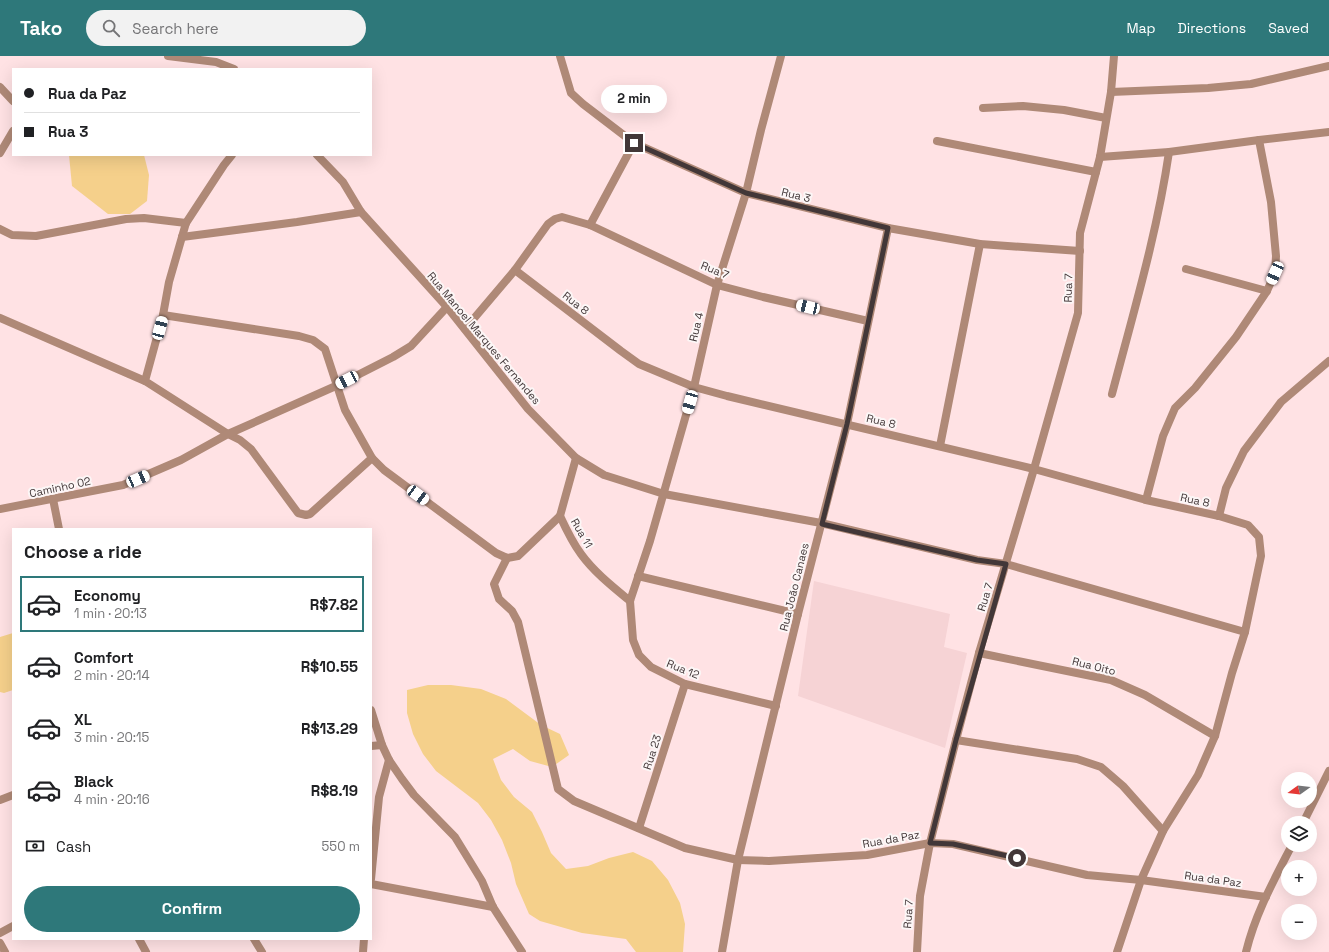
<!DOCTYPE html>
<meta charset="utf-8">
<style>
:root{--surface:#fff;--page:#f2f2f2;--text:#202124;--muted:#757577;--line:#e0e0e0;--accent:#2e787a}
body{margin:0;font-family:"Space Grotesk",sans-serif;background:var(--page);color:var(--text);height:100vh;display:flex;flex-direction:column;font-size:15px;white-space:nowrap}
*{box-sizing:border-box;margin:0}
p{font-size:13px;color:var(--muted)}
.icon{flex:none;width:22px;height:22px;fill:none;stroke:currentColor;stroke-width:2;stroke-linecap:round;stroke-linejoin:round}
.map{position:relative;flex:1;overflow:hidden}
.panel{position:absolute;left:12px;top:472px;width:360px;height:412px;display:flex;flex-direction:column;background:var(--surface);border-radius:0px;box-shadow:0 4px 16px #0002}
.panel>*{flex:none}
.hud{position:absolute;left:12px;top:12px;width:360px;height:88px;border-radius:0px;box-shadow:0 4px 16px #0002;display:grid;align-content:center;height:88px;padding:0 12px;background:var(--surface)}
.needle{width:26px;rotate:255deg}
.fabs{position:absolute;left:1281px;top:716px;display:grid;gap:8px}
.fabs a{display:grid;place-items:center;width:36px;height:36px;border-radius:50%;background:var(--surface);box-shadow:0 4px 16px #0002;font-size:20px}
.end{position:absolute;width:18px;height:18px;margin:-9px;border:5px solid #423738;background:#fff;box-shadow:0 0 0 2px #fff}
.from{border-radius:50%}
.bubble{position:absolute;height:28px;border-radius:14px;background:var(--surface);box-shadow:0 4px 16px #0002;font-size:13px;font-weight:800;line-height:28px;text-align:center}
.car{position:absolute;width:12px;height:24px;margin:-12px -6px;border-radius:5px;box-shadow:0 0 3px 1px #0007;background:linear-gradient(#fff 24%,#345 0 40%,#fff 0 76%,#345 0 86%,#fff 0)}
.hud b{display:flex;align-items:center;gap:14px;height:38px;font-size:15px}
.hud b+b{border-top:1px solid var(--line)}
.hud i{width:10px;height:10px;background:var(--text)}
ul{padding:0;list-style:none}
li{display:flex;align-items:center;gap:12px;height:56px;margin:0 8px 6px;padding:0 4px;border:2px solid transparent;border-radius:0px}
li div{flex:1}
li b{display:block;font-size:15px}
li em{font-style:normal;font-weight:800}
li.selected{border-color:var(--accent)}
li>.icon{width:36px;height:36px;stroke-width:1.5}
h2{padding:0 12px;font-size:18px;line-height:48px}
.pay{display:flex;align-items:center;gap:10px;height:44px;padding:0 12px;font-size:15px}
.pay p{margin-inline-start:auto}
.primary-button{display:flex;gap:8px;margin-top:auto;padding:8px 12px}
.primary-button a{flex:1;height:46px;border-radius:24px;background:var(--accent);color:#fff;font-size:16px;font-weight:800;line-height:46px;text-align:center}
header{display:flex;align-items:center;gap:24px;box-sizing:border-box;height:56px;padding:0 20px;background:var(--accent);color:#fff}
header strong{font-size:19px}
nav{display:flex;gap:22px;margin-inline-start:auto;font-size:14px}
.search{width:280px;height:36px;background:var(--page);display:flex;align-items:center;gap:10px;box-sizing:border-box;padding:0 14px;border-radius:22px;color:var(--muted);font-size:15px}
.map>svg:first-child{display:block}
.built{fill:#f6d3d5}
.green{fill:#f5d08b}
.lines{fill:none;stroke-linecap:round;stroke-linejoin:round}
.street{stroke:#af8977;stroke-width:8}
.route{stroke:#423738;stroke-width:5}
.labels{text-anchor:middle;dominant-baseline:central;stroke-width:4;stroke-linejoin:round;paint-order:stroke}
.street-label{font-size:11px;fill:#423738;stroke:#fcf6f6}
</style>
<header>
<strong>Tako</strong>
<div class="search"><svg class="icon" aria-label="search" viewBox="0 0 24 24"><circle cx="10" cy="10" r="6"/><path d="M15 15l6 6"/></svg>Search here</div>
<nav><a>Map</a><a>Directions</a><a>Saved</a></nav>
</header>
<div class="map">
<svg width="1329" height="896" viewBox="0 0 1329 896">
<rect width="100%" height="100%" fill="#ffe2e4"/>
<polygon class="built" points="814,525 950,558 944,591 967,597 945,692 798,640"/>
<g class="green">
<polygon points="69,99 144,99 149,119 147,145 130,158 108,158 72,130"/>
<polygon points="13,577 13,634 4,637 0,636 0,581"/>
<polygon points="428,629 451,629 481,633 506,643 541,669 560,678 569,699 552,711 530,705 513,693 493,703 501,724 514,741 532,756 542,776 551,797 566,813 588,810 609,802 633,796 652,805 668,824 680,847 685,868 683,896 636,896 626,883 582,877 540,865 529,858 516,828 511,807 502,784 491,764 478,747 436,715 423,698 413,678 407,657 407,634"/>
</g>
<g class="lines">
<g class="street">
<polyline points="168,0 216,6 234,13"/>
<polyline points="560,0 571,37 583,48 634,87 746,137 888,172 980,188 1080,195"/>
<polyline points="0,31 13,45"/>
<polyline points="1111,36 1208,32 1251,28 1329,10"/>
<polyline points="983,52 1023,50 1064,54 1106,62"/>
<polyline points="937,85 1096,116"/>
<polyline points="0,97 13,75"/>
<polyline points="232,99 224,109 186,167 169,226 163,259 145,325 228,378 240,384 251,393 298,457 306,459 310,458 372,402"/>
<polyline points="317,99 343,126 361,156 447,251 528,353 576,402 604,419 664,438 821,467 977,504 1006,508 1245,576"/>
<polyline points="1100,101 1169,96 1259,84 1329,76"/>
<polyline points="590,169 634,87"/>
<polyline points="0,173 12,179 36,180 126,163 144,162 186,167"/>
<polyline points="182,181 297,166 361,156"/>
<polyline points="1186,213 1267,235"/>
<polyline points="515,214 621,295 639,308 694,331 727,340 1034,413 1146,444 1219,460 1248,469 1259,481 1261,500 1245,576 1232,617 1215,680 1198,719 1163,775 1141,824 1117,896"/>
<polyline points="163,259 299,280 313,284 325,293 345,354 372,402 384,414 496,497 507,502 518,500 560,460"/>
<polyline points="0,262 145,325"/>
<polyline points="465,273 515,214 548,168 555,163 562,161 590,169 717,229 763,241 868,265"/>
<path d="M1112,338c21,-80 45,-160 57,-242"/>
<polyline points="940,390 980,188"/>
<path d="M576,402l-16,58c6,13 12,26 21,38 13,18 32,33 49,47"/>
<polyline points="53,443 59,473"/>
<polyline points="1146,444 1163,380 1175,352 1195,332 1236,281 1267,235 1275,217 1276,200 1271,146 1259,84"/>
<polyline points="0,453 123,429 181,404 228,378 338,329 393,301 411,290 447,251"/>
<polyline points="1219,460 1226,432 1244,395 1281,346 1329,305"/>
<polyline points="507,502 494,528 499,543 512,555 518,566 558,733 574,745 685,792 738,804 769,805 867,799 930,787 953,788 1087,819 1141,824 1266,841"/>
<polyline points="638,520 798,558"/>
<polyline points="979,597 1111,624 1145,639 1215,680"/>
<polyline points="776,650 685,628 651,611 639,599 633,584 630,545 650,485 694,331 717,229 746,137 761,74 781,0"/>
<polyline points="371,654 382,689 389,704 402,723 414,739 455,781 482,825 493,851 522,896"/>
<polyline points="956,684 1077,703 1101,711 1123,730 1163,775"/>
<polyline points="371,690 382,689"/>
<polyline points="0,744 13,739"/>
<polyline points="1303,767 1329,715"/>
<polyline points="639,772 685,628"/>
<polyline points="371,823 379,741 389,704"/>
<polyline points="371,828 493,851"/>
<polyline points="0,877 13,870"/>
<polyline points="139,883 146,896"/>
<polyline points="254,883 262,896"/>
<polyline points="0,887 5,896"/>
<polyline points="363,896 364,883"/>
<polyline points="722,896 738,804 798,558 847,368 888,172"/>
<polyline points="917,896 920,840 930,787 956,684 979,597 1034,413 1078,257 1080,177 1100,101 1111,36 1114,0"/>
<path d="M1246,896c9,-38 28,-72 46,-107"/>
</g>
</g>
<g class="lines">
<polyline class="route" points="634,87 746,137 888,172 847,368 822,468 977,504 1006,508 956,684 930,787 953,788 1017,802"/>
</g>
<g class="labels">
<g class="street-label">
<text transform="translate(796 139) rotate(14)">Rua 3</text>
<text transform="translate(715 214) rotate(22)">Rua 7</text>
<text transform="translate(1068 232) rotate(-89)">Rua 7</text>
<text transform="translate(576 247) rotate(38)">Rua 8</text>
<text transform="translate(696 271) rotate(-77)">Rua 4</text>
<text transform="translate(484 282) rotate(50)">Rua Manoel Marques Fernandes</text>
<text transform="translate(881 365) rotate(13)">Rua 8</text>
<text transform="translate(60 431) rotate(-12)">Caminho 02</text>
<text transform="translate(1195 444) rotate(12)">Rua 8</text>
<text transform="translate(582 477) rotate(60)">Rua 11</text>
<text transform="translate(794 531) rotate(-76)">Rua João Canaes</text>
<text transform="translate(985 541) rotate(-73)">Rua 7</text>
<text transform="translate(1094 610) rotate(14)">Rua Oito</text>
<text transform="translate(683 613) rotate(22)">Rua 12</text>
<text transform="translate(652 696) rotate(-72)">Rua 23</text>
<text transform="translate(891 783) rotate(-10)">Rua da Paz</text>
<text transform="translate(1213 823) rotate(8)">Rua da Paz</text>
<text transform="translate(908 858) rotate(-86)">Rua 7</text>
</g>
</g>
</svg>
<div class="fabs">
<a><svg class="needle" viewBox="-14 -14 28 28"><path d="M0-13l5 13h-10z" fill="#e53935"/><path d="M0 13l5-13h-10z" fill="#757577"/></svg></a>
<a><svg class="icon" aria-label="layers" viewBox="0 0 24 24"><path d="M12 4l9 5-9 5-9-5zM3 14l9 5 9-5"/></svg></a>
<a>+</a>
<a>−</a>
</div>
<i class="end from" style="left:1017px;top:802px"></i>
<i class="end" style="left:634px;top:87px"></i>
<div class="bubble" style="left:601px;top:29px;width:66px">2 min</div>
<i class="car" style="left:1275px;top:217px;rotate:204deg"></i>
<i class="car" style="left:808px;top:251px;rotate:283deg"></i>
<i class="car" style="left:160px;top:272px;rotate:15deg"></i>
<i class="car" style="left:347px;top:324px;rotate:243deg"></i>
<i class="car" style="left:690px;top:346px;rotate:196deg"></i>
<i class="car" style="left:138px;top:423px;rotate:67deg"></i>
<i class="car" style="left:418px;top:439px;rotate:126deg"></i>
<div class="hud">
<b><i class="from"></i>Rua da Paz</b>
<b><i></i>Rua 3</b>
</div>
<section class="panel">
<h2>Choose a ride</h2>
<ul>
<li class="selected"><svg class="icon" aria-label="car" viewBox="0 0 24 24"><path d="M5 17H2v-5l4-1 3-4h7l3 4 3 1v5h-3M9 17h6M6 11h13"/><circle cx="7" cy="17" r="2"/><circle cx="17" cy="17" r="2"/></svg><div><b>Economy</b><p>1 min · 20:13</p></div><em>R$7.82</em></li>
<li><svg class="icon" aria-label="car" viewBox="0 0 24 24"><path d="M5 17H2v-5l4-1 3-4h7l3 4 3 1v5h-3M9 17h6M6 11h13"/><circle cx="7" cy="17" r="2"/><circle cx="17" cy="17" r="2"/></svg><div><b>Comfort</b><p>2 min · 20:14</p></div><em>R$10.55</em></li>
<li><svg class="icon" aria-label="car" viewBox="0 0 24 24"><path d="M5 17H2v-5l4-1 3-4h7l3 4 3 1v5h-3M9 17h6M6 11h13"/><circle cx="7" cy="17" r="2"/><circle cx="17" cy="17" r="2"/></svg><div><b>XL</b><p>3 min · 20:15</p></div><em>R$13.29</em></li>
<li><svg class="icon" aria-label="car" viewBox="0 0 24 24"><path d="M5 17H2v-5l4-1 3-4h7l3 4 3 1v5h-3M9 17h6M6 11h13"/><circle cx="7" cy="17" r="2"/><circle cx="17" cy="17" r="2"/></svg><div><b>Black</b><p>4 min · 20:16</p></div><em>R$8.19</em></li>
</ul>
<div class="pay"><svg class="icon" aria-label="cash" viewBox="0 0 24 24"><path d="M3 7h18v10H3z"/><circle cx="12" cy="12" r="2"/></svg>Cash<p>550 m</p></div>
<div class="primary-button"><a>Confirm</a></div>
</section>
</div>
